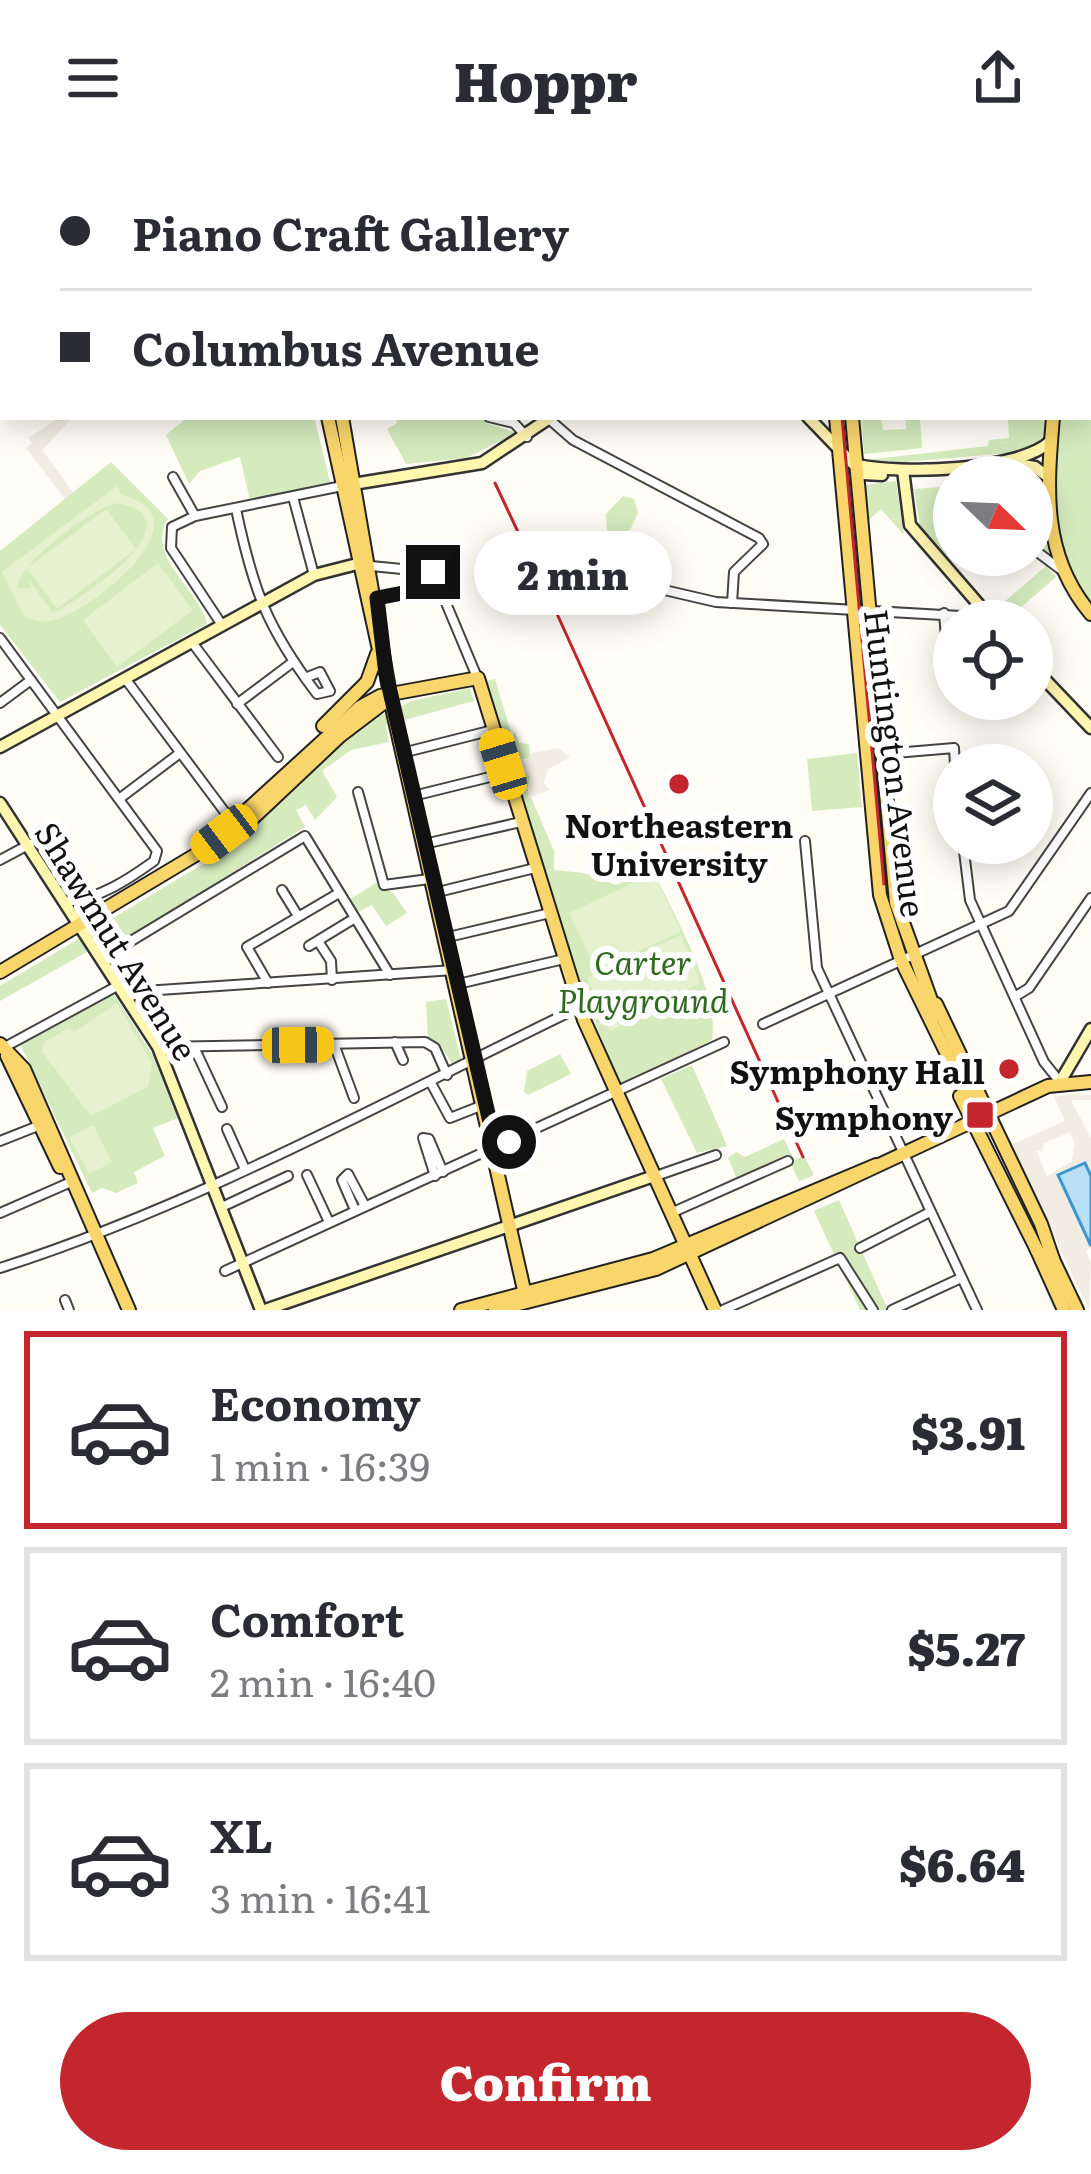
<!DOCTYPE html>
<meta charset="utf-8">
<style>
:root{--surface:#fff;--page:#f7f7f7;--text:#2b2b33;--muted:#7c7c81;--line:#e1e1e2;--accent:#c4262e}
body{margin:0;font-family:Literata,serif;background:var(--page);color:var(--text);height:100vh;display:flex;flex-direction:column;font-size:45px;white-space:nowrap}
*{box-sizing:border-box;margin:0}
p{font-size:39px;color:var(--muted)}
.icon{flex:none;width:66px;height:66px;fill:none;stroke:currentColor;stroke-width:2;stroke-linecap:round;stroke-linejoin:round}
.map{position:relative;height:1154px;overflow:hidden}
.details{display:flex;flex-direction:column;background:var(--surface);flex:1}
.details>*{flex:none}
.banner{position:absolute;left:0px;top:0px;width:1092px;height:264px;box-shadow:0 6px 30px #0003;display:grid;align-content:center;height:264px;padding:0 60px;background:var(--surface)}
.needle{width:78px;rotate:113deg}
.buttons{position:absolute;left:933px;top:300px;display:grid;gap:24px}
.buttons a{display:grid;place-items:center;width:120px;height:120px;border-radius:50%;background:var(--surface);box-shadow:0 6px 30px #0003;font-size:60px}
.end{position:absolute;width:54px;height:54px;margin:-27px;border:15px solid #111;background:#fff;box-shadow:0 0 0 6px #fff}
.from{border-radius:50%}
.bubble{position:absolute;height:84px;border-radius:42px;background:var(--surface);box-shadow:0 6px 30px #0003;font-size:39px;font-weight:800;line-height:84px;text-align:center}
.car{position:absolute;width:36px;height:72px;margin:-36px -18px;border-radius:15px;box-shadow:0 0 9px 3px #0007;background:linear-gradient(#f5c518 24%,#345 0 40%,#f5c518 0 76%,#345 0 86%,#f5c518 0)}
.banner b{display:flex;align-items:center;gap:42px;height:114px;font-size:45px}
.banner b+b{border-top:3px solid var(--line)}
.banner i{width:30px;height:30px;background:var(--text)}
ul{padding:21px 0 0;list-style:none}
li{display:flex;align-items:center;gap:36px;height:198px;margin:0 24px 18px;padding:0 36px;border:6px solid var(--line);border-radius:0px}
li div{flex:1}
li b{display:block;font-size:45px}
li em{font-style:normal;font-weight:800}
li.selected{border-color:var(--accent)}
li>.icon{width:108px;height:108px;stroke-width:1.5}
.button{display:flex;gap:24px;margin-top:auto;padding:24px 60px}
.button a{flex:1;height:138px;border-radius:72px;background:var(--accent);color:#fff;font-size:48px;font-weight:800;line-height:138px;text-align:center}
header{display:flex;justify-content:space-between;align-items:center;height:156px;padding:0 60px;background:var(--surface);font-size:54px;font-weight:800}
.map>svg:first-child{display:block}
.green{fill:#d5ebbd}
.pitch{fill:#e6f2cf;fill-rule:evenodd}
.plaza{fill:#f1ede2;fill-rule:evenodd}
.water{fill:#b9e0f7;stroke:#3f96cf;stroke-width:3}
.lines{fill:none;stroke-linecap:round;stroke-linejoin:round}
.primary-tunnel{stroke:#dbdad3;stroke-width:12;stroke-dasharray:12 6;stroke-linecap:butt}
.street-casing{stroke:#444;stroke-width:12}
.secondary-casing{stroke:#333;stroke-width:15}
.primary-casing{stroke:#222;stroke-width:16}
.street{stroke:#fff;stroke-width:8}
.secondary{stroke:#fff6b0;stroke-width:10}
.primary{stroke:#f9d66b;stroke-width:12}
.tram{stroke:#c4262e;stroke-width:3}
.rail{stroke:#c4262e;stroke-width:3}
.route{stroke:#111;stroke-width:15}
.poi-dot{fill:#c4262e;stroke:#fff;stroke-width:4.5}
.labels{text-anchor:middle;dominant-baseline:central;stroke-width:12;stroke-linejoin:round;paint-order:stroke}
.street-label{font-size:33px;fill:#111;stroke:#fff}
.poi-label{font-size:33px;font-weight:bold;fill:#111;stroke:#fff;text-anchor:end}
.park-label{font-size:33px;font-style:italic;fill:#2f6b1f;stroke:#fff}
</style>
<header><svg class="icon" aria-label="menu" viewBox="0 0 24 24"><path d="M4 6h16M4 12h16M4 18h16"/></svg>Hoppr<svg class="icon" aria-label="share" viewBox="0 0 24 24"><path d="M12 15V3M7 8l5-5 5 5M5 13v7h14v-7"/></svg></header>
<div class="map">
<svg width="1091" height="1154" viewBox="0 0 1091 1154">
<rect width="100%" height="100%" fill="#fffdf5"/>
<g class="green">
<path d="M987,0h104v453c-45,-63 -37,-119 -33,-192h31v-258z"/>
<polygon points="212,261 314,261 330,326 250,344 240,301 200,315 189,328 166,279 184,264"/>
<polygon points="396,261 483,261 486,267 517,277 466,302 406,308 387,273 397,267"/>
<polygon points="861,261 881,261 883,274 906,273 906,261 920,261 922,292 864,298"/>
<polygon points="997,261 1048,261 1048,282 1029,295 884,308 866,304 988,290 989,284 1009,282 1008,264"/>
<path d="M111,306l57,57c-24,37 32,71 39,105l-147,78 -60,-77v-74z"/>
<polygon points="1022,312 1044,326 1051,405 1032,387 1032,321 978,321 978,316"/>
<polygon points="896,325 904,379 881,353 868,365 865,329"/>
<polygon points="954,330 954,392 946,399 920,370 914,333"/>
<polygon points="623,340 634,343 638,357 630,374 614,380 607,374 606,358"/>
<polygon points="1046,410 1056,421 1005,465 995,454"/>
<path d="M495,523l17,57 3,-4 4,11 10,1 1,14 -10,1 2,11 9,6 -4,12 27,63v19l30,3 32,12 36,-17c20,44 68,124 60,172l-91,45c-57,-129 -95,-268 -135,-404z"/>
<polygon points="470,532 474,545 386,569 389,586 351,594 322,615 337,641 315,664 306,649 296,654 305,671 98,800 92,793 0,845 0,830 208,705 346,581 377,561 412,545"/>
<polygon points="857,597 862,651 812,655 807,603"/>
<polygon points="376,727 394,738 407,757 386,770 372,749 358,756 350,743"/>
<polygon points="114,838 159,909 178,962 153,972 165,1000 134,1016 138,1027 116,1037 102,1032 92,1037 20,888"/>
<polygon points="446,843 462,907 454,911 440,889 428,882 426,846"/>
<polygon points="560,898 571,918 528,939 524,936 527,915"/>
<polygon points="692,909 727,990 697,997 661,923"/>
<polygon points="784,983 794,1004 804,999 814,1019 799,1025 789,1004 738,1025 728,1002 736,996 745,1001"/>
<polygon points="839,1044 888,1154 860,1154 814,1055"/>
</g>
<g class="pitch">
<path d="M117,330l4,9c92,21 -33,120 -70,126 -11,2 -19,-1 -28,-6l-21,-43zM118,347c83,17 -39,98 -65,110l-27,-37 6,12h-15c2,-25 75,-81 101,-85z"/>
<polygon points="106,353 136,393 57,453 27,412"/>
<polygon points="158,407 193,454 117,511 83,464"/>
<polygon points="654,717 681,776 596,814 569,757"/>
<polygon points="681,779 700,827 610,875 587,822"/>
<polygon points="117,847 152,907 148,931 91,960 42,896 44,886 69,872 74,876"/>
<polygon points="93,969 112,1006 89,1018 69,981"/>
</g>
<g class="plaza">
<polygon points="60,261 73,261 42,294 73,336 65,343 26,292 32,287 28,282"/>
<polygon points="558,592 570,601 548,613 544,627 550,634 528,642 531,620 519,614 515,600 526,605 531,597"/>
<path d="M1069,938l22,1v5h-20l20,38v38l-7,-13 -26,13 33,70 -5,6 5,10 -2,48 -78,-165 54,-24 -11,-24zM1070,976l5,12 -4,18 -24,14 -11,-26 6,2 2,-9z"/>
</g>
<polygon class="water" points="1085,1007 1091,1020 1091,1090 1058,1019"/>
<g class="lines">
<polyline class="primary-tunnel" points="973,941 992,980"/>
<defs>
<g id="street">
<polyline points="378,0 380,3"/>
<polyline points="21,3 23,0"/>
<polyline points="420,3 423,0"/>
<polyline points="553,3 556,0"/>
<polyline points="0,20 3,18"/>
<polyline points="489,261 514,267 527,281"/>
<polyline points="549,263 573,284 759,382 763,388 734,416 732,447"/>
<polyline points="173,321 195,360"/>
<polyline points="293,341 314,419"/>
<path d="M236,353c17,81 31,119 81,185l13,-3 -10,-19 -15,6"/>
<polyline points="1032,392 1064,416"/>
<polyline points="371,410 433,416 477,521"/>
<polyline points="602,428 605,411 588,407 583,419 593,428 660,433 716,446 978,461 985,456"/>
<polyline points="377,442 439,430"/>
<polyline points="944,457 949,519"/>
<polyline points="222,469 171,392 172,371 195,360 342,330"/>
<path d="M0,482l157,213 -3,10c-25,18 -55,38 -87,41"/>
<polyline points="194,489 278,601"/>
<polyline points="127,525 239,675"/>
<polyline points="0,547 31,524"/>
<polyline points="237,548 293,506"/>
<polyline points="402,597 493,574"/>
<polyline points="883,598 954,592 955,609"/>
<polyline points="358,636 384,729 429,723"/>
<polyline points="413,640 506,617"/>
<polyline points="119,643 180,597"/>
<polyline points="805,685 817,812 977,1154"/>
<polyline points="963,687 970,744 1044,906 1060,926"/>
<polyline points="424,688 521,666"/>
<polyline points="0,704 30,688"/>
<polyline points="282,734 298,760"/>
<polyline points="434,737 535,712"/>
<polyline points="444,782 550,757"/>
<polyline points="318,785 331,805 332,824"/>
<polyline points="309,790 355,762"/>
<polyline points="103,802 305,680 390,819"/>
<polyline points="268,827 247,791 339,737"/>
<polyline points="458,828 564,803"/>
<polyline points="1016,840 1029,832 1091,742"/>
<polyline points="129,841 144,835 454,814"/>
<polyline points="763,868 1009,755 1091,637"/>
<polyline points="395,886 403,904"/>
<polyline points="334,888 354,942"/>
<polyline points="158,891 425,886 435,892 447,919"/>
<polyline points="194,891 222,951"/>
<polyline points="3,892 119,829"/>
<polyline points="431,927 450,962 483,949"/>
<polyline points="227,973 244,1011"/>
<polyline points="0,985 43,968"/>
<polyline points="307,1019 329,1066"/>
<polyline points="435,1020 423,982 429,983 443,1016"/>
<polyline points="656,1020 716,999"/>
<polyline points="224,1050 288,1020"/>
<polyline points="355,1054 342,1024 348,1018 365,1050"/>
<polyline points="0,1057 71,1026"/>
<polyline points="671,1057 788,1005"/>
<polyline points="860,1092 930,1056"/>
<path d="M0,1112c198,-63 393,-171 580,-261"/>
<polyline points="225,1115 724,886"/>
<polyline points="65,1144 69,1154"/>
<polyline points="723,1154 840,1102 873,1154"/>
<polyline points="892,1154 961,1122"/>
</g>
<g id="secondary">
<polyline points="571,0 574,3"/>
<polyline points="140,3 141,0"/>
<polyline points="865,3 869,0"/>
<polyline points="0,11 2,0"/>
<polyline points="0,223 3,220"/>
<polyline points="808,261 863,318 882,319"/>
<polyline points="1011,307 1035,311 1048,321"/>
<path d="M857,309c43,9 161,7 194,-24"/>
<polyline points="903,314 910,369 993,465"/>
<polyline points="347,329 482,307 551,261"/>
<polyline points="1032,510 1091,572"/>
<polyline points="0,591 314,419 361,407"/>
<polyline points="0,647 158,891 261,1154"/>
<polyline points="1060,926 1091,873"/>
<polyline points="265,1154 654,1020"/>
</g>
<g id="primary">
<polyline points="268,0 269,3"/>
<polyline points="279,0 280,3"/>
<polyline points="809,0 809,3"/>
<polyline points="829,0 829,3"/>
<polyline points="983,0 985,3"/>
<polyline points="328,261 383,512"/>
<polyline points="342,261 393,556 524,1134 531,1143"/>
<polyline points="836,261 880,739 901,804 969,943"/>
<polyline points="852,261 896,747 936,858"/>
<path d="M1053,261c-6,72 -12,138 38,197"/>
<polyline points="323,570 367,526 377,498"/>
<polyline points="252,663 340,580 390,542"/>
<polyline points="0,816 202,695 360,551 380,540 478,522 584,864 715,1154"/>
<polyline points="936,848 1041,1068 1053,1103"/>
<polyline points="0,888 24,913 129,1154"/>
<polyline points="7,900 60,1011"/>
<polyline points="960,940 1038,1096"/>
<polyline points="1036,1092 1064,1154"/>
<polyline points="1049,1095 1077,1154"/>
<polyline points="461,1154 653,1103 876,1009"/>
<polyline points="495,1154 656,1113 1048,930 1091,926"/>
</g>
</defs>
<use href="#street" class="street-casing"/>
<use href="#secondary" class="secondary-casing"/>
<use href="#primary" class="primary-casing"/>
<use href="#street" class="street"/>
<use href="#secondary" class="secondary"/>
<use href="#primary" class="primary"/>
<g class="tram">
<polyline points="821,0 822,3"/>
<polyline points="842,261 884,728"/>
</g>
<g class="rail">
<polyline points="337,0 339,3"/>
<polyline points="495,327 526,393"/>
<polyline points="553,449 803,1001"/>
</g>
</g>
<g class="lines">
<polyline class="route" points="433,416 439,430 377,442 386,518 496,992 509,986"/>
</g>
<g class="poi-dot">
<circle cx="679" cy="628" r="12"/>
<circle cx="1009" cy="913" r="12"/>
<rect x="965" y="944" width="30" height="30" rx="6"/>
</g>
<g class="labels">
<g class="street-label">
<text transform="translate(897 607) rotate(83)">Huntington Avenue</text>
<text transform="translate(118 784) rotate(58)">Shawmut Avenue</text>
</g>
<g class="poi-label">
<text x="679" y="667" text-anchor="middle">Northeastern<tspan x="679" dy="38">University</tspan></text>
<text x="985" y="913">Symphony Hall</text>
<text x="953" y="959">Symphony</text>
</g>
<g class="park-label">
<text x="643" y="804">Carter<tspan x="643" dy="38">Playground</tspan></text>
</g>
</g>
</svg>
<div class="buttons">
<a><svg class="needle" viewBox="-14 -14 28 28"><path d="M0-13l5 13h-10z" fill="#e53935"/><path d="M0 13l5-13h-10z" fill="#7c7c81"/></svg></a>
<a><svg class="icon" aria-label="locate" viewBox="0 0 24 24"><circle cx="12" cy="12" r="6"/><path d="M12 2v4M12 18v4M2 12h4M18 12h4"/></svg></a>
<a><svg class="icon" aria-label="layers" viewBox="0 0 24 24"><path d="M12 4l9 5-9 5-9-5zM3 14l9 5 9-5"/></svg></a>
</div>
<i class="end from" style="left:509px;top:986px"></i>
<i class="end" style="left:433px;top:416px"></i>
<div class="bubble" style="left:474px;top:375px;width:198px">2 min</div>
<i class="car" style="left:503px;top:608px;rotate:343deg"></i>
<i class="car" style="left:224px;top:678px;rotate:233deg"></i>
<i class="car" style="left:298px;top:889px;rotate:89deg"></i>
<div class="banner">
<b><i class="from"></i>Piano Craft Gallery</b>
<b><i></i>Columbus Avenue</b>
</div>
</div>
<section class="details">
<ul>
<li class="selected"><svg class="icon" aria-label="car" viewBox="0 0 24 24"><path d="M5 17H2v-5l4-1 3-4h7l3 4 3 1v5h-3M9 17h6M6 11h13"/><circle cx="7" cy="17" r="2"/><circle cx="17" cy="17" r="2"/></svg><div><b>Economy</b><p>1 min · 16:39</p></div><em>$3.91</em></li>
<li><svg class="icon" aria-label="car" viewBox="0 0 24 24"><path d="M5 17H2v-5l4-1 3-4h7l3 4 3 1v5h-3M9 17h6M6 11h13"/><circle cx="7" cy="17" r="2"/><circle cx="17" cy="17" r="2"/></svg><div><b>Comfort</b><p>2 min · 16:40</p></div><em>$5.27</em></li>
<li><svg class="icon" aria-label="car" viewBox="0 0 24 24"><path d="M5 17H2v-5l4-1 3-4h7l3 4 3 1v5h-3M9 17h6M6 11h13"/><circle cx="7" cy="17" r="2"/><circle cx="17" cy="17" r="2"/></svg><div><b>XL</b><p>3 min · 16:41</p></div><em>$6.64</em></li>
</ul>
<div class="button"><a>Confirm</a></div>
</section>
